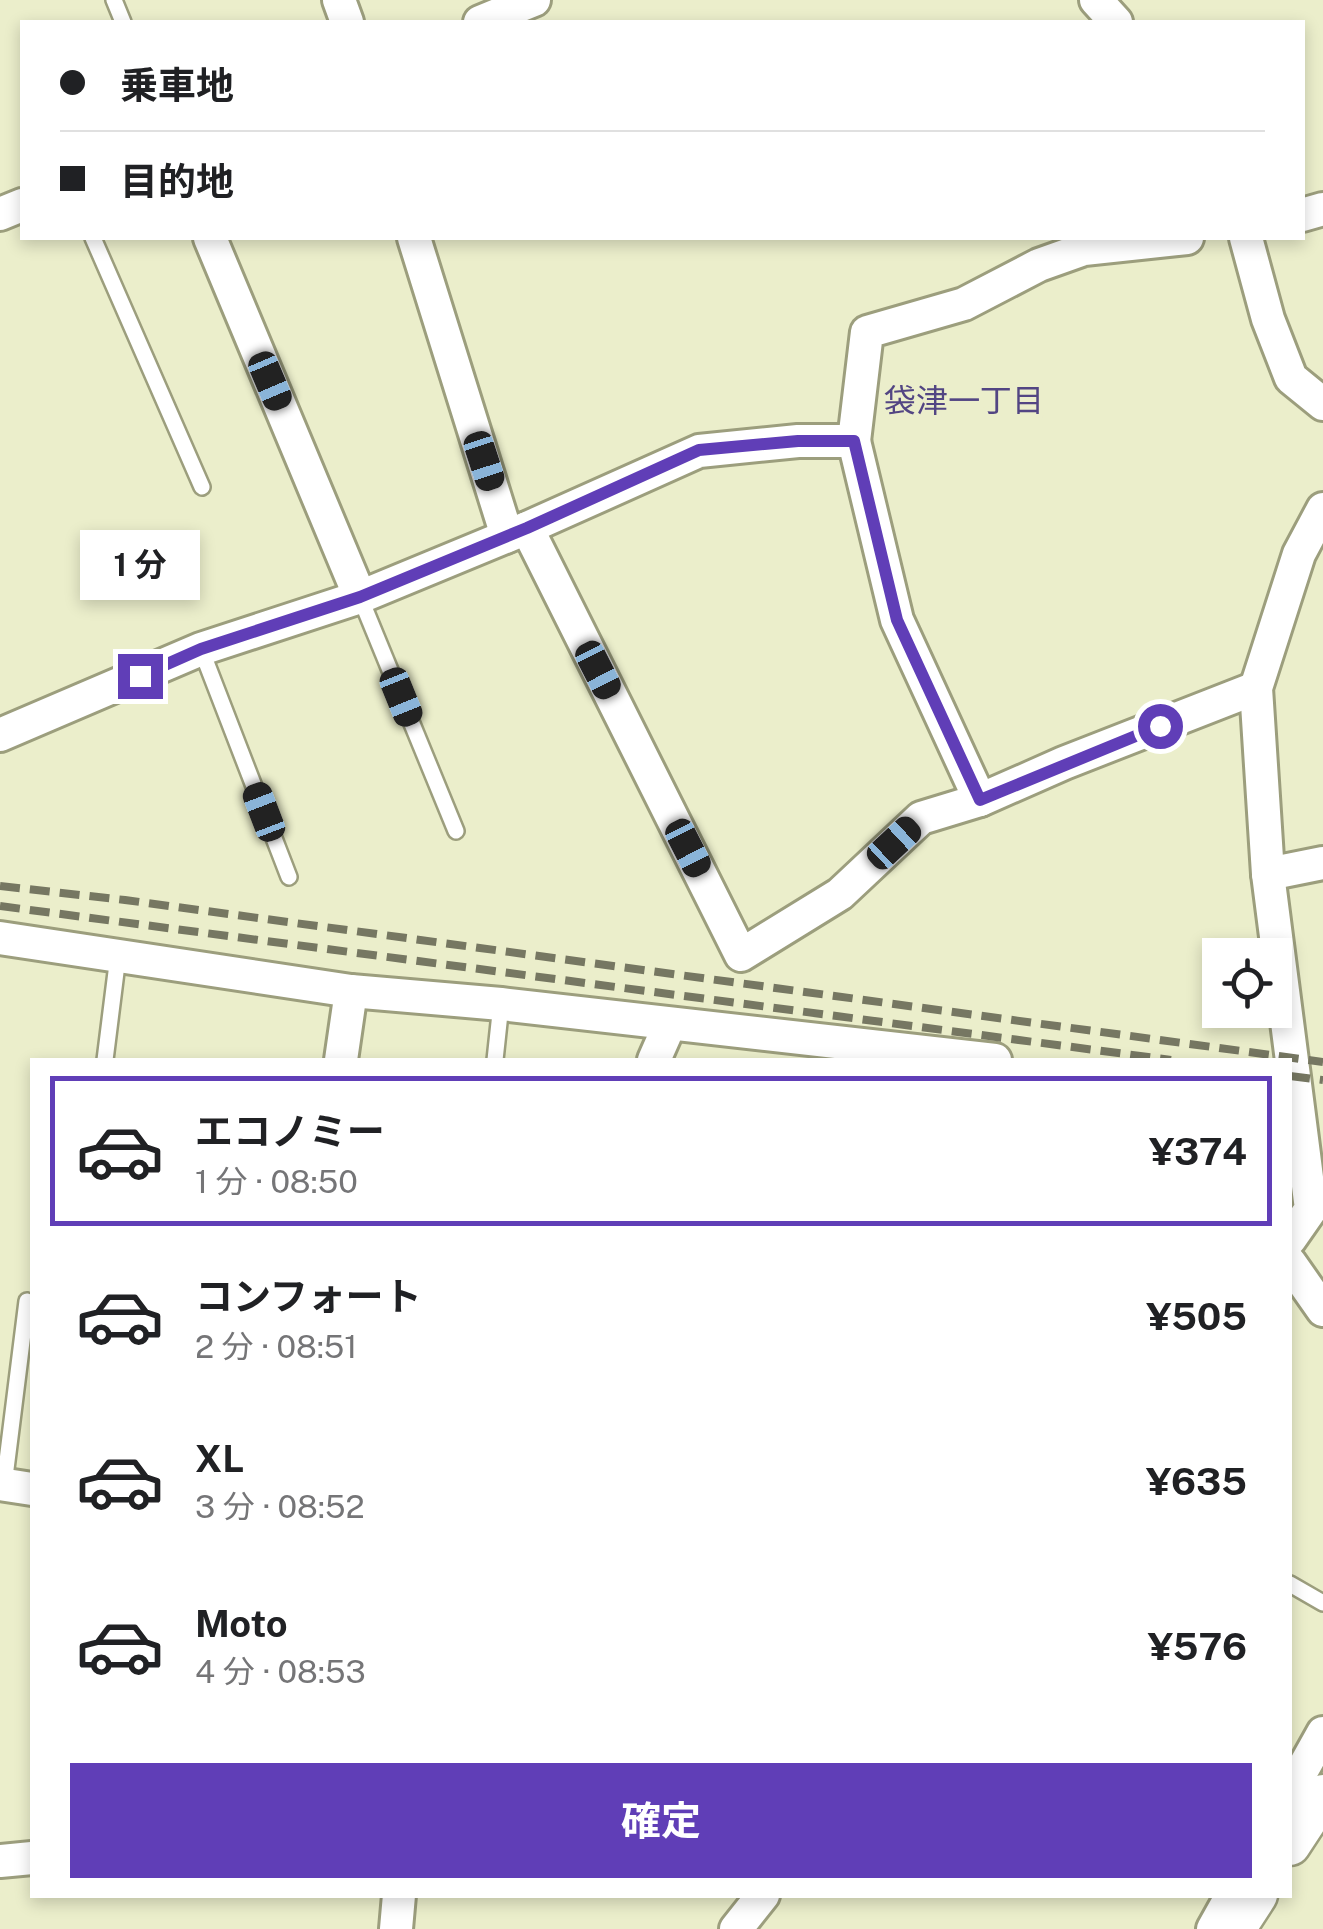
<!DOCTYPE html>
<html lang="ja">
<meta charset="utf-8">
<style>
:root{--surface:#fff;--page:#f6f6f6;--text:#202124;--muted:#757577;--line:#e0e0e0;--accent:#603eb7}
body{margin:0;font-family:"Public Sans","Noto Sans JP",sans-serif;background:var(--page);color:var(--text);height:100vh;display:flex;flex-direction:column;font-size:38px;white-space:nowrap}
*{box-sizing:border-box;margin:0}
p{font-size:32px;color:var(--muted)}
.icon{flex:none;width:55px;height:55px;fill:none;stroke:currentColor;stroke-width:2;stroke-linecap:round;stroke-linejoin:round}
.map{position:relative;flex:1;overflow:hidden}
.panel{position:absolute;left:30px;top:1058px;width:1262px;height:840px;display:flex;flex-direction:column;background:var(--surface);border-radius:0px;box-shadow:0 5px 15px #0003}
.panel>*{flex:none}
.top-card{position:absolute;left:20px;top:20px;width:1285px;height:220px;border-radius:0px;box-shadow:0 5px 15px #0003;display:grid;align-content:center;height:220px;padding:0 40px;background:var(--surface)}
.controls{position:absolute;left:1202px;top:938px;display:grid;gap:20px}
.controls a{display:grid;place-items:center;width:90px;height:90px;border-radius:0px;background:var(--surface);box-shadow:0 5px 15px #0003;font-size:50px}
.end{position:absolute;width:45px;height:45px;margin:-22px;border:12px solid #603eb7;background:#fff;box-shadow:0 0 0 5px #fff}
.from{border-radius:50%}
.bubble{position:absolute;height:70px;border-radius:0px;background:var(--surface);box-shadow:0 5px 15px #0003;font-size:32px;font-weight:700;line-height:70px;text-align:center}
.car{position:absolute;width:30px;height:60px;margin:-30px -15px;border-radius:12px;box-shadow:0 0 8px 2px #0007;background:linear-gradient(#222 24%,#8ab4d8 0 40%,#222 0 76%,#8ab4d8 0 86%,#222 0)}
.top-card b{display:flex;align-items:center;gap:35px;height:95px;font-size:38px}
.top-card b+b{border-top:2px solid var(--line)}
.top-card i{width:25px;height:25px;background:var(--text)}
ul{padding:18px 0 0;list-style:none}
li{display:flex;align-items:center;gap:30px;height:150px;margin:0 20px 15px;padding:0 20px;border:5px solid transparent;border-radius:0px}
li div{flex:1}
li b{display:block;font-size:38px}
li em{font-style:normal;font-weight:700}
li.active{border-color:var(--accent)}
li>.icon{width:90px;height:90px;stroke-width:1.5}
.primary-button{display:flex;gap:20px;margin-top:auto;padding:20px 40px}
.primary-button a{flex:1;height:115px;border-radius:0px;background:var(--accent);color:#fff;font-size:40px;font-weight:700;line-height:115px;text-align:center}
.map>svg:first-child{display:block}
.lines{fill:none;stroke-linecap:round;stroke-linejoin:round}
.service-casing{stroke:#9c9e7d;stroke-width:20}
.minor-casing{stroke:#9c9e7d;stroke-width:38}
.tertiary-casing{stroke:#9c9e7d;stroke-width:45}
.service{stroke:#fff;stroke-width:15}
.minor{stroke:#fff;stroke-width:32}
.tertiary{stroke:#fff;stroke-width:40}
.rail{stroke:#767762;stroke-width:8;stroke-dasharray:20 10;stroke-linecap:butt}
.route{stroke:#603eb7;stroke-width:12}
.labels{text-anchor:middle;dominant-baseline:central;stroke-width:10;stroke-linejoin:round;paint-order:stroke}
.neighbourhood-label{font-size:32px;fill:#524583;stroke:#ebeecb}
</style>
<div class="map">
<svg width="1323" height="1929" viewBox="0 0 1323 1929">
<rect width="100%" height="100%" fill="#ebeecb"/>
<g class="lines">
<defs>
<g id="service">
<polyline points="114,0 123,22"/>
<polyline points="93,238 202,487"/>
<polyline points="360,597 456,831"/>
<polyline points="201,649 289,877"/>
<polyline points="105,1060 118,956"/>
<polyline points="495,1060 501,1004"/>
<polyline points="4,1485 27,1301"/>
<polyline points="1290,1584 1323,1603"/>
</g>
<g id="minor">
<polyline points="339,0 347,22"/>
<polyline points="1096,0 1116,22"/>
<polyline points="480,22 534,0"/>
<polyline points="0,214 22,205"/>
<polyline points="1302,215 1323,209"/>
<polyline points="210,238 360,597"/>
<polyline points="414,238 507,536"/>
<polyline points="1246,238 1268,319 1291,378 1323,404"/>
<polyline points="854,441 897,620 980,800"/>
<polyline points="527,528 741,955 840,894 921,818 980,800 1064,763 1256,688"/>
<polyline points="0,735 201,649 360,597 527,528 699,451 798,441 854,441 867,332 964,304 1039,265 1084,249 1187,238"/>
<polyline points="1268,874 1323,863"/>
<polyline points="0,938 351,991 501,1004 995,1060"/>
<polyline points="341,1060 351,991"/>
<polyline points="654,1060 669,1026"/>
<polyline points="1290,1239 1311,1209 1268,874 1256,688 1299,554 1323,509"/>
<polyline points="1290,1263 1323,1310"/>
<polyline points="0,1484 32,1489"/>
<polyline points="1290,1792 1323,1733"/>
<polyline points="0,1861 32,1858"/>
<polyline points="396,1929 399,1895"/>
<polyline points="736,1929 763,1895"/>
<polyline points="1213,1929 1232,1895"/>
</g>
<g id="tertiary">
<polyline points="1290,1845 1323,1795"/>
<polyline points="1235,1929 1257,1895"/>
</g>
</defs>
<use href="#service" class="service-casing"/>
<use href="#minor" class="minor-casing"/>
<use href="#tertiary" class="tertiary-casing"/>
<use href="#service" class="service"/>
<use href="#minor" class="minor"/>
<use href="#tertiary" class="tertiary"/>
<g class="rail">
<polyline points="0,886 125,900 1323,1062"/>
<polyline points="0,906 1171,1060"/>
<polyline points="1290,1076 1323,1080"/>
</g>
</g>
<g class="lines">
<polyline class="route" points="140,676 201,649 360,597 527,528 699,450 798,441 854,441 897,620 980,800 1160,726"/>
</g>
<g class="labels">
<g class="neighbourhood-label">
<text x="964" y="400">袋津一丁目</text>
</g>
</g>
</svg>
<div class="controls">
<a><svg class="icon" aria-label="locate" viewBox="0 0 24 24"><circle cx="12" cy="12" r="6"/><path d="M12 2v4M12 18v4M2 12h4M18 12h4"/></svg></a>
</div>
<i class="end from" style="left:1160px;top:726px"></i>
<i class="end" style="left:140px;top:676px"></i>
<div class="bubble" style="left:80px;top:530px;width:120px">1 分</div>
<i class="car" style="left:270px;top:381px;rotate:157deg"></i>
<i class="car" style="left:484px;top:461px;rotate:162deg"></i>
<i class="car" style="left:598px;top:670px;rotate:153deg"></i>
<i class="car" style="left:401px;top:697px;rotate:158deg"></i>
<i class="car" style="left:264px;top:812px;rotate:339deg"></i>
<i class="car" style="left:894px;top:843px;rotate:47deg"></i>
<i class="car" style="left:688px;top:848px;rotate:153deg"></i>
<div class="top-card">
<b><i class="from"></i>乗車地</b>
<b><i></i>目的地</b>
</div>
<section class="panel">
<ul>
<li class="active"><svg class="icon" aria-label="car" viewBox="0 0 24 24"><path d="M5 17H2v-5l4-1 3-4h7l3 4 3 1v5h-3M9 17h6M6 11h13"/><circle cx="7" cy="17" r="2"/><circle cx="17" cy="17" r="2"/></svg><div><b>エコノミー</b><p>1 分 · 08:50</p></div><em>¥374</em></li>
<li><svg class="icon" aria-label="car" viewBox="0 0 24 24"><path d="M5 17H2v-5l4-1 3-4h7l3 4 3 1v5h-3M9 17h6M6 11h13"/><circle cx="7" cy="17" r="2"/><circle cx="17" cy="17" r="2"/></svg><div><b>コンフォート</b><p>2 分 · 08:51</p></div><em>¥505</em></li>
<li><svg class="icon" aria-label="car" viewBox="0 0 24 24"><path d="M5 17H2v-5l4-1 3-4h7l3 4 3 1v5h-3M9 17h6M6 11h13"/><circle cx="7" cy="17" r="2"/><circle cx="17" cy="17" r="2"/></svg><div><b>XL</b><p>3 分 · 08:52</p></div><em>¥635</em></li>
<li><svg class="icon" aria-label="car" viewBox="0 0 24 24"><path d="M5 17H2v-5l4-1 3-4h7l3 4 3 1v5h-3M9 17h6M6 11h13"/><circle cx="7" cy="17" r="2"/><circle cx="17" cy="17" r="2"/></svg><div><b>Moto</b><p>4 分 · 08:53</p></div><em>¥576</em></li>
</ul>
<div class="primary-button"><a>確定</a></div>
</section>
</div>
